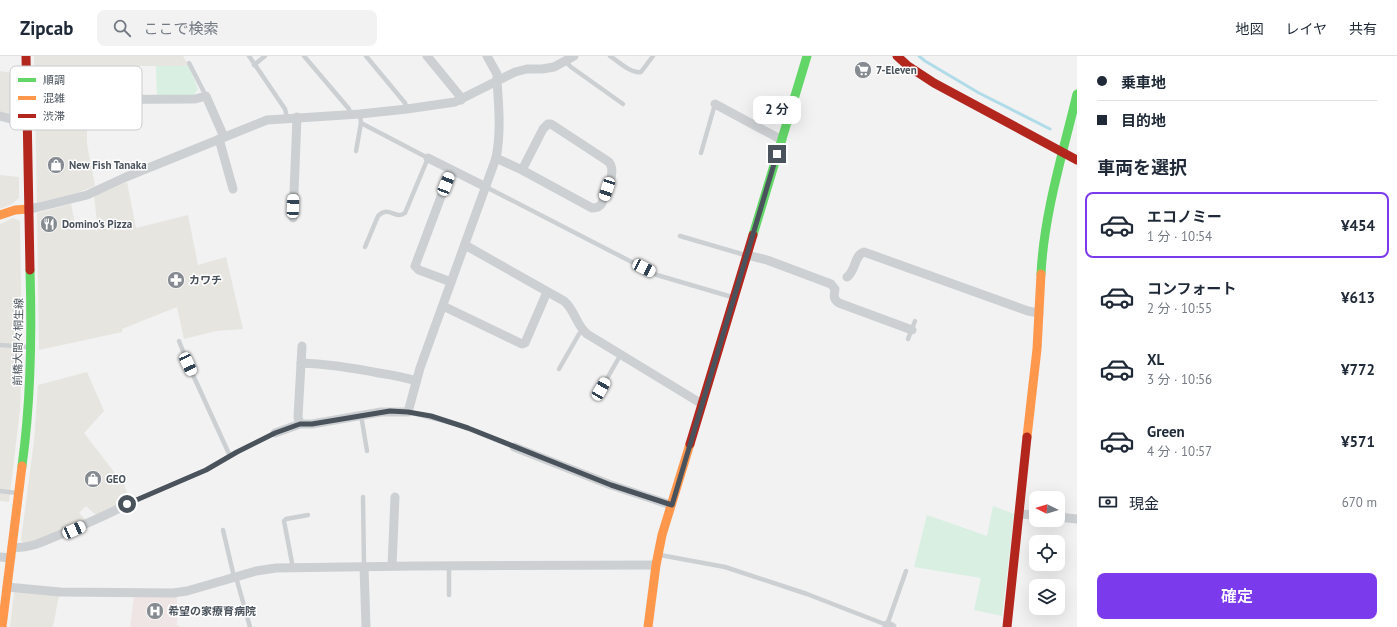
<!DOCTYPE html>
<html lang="ja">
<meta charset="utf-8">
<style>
:root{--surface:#fff;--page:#f2f2f3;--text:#1f2937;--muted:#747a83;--line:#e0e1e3;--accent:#7c3aed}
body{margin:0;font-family:"PT Sans","Noto Sans JP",sans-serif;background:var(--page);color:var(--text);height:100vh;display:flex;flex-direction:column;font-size:15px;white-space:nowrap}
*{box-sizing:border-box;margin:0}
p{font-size:13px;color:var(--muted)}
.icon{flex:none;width:22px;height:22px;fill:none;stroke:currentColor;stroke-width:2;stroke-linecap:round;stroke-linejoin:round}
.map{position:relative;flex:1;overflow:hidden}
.sheet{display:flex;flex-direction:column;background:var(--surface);width:320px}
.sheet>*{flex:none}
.top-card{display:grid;align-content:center;height:88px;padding:0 20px;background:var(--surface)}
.needle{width:26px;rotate:275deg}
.buttons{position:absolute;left:1029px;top:435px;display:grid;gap:8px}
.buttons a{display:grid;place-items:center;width:36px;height:36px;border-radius:8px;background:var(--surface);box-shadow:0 4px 16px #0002;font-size:20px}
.end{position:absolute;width:18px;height:18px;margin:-9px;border:5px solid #4a535c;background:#fff;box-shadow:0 0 0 2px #fff}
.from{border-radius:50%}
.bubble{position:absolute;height:28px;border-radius:8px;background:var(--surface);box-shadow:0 4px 16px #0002;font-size:13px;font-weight:600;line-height:28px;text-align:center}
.car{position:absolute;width:12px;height:24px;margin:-12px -6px;border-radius:5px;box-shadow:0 0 3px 1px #0007;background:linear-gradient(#fff 24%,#345 0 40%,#fff 0 76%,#345 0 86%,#fff 0)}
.top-card b{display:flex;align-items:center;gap:14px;height:38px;font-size:15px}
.top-card b+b{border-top:1px solid var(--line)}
.top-card i{width:10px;height:10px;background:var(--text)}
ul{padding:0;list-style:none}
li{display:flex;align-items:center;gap:12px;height:66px;margin:0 8px 6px;padding:0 12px;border:2px solid transparent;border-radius:8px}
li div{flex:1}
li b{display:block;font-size:15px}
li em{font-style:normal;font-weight:600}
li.current{border-color:var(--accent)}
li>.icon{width:36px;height:36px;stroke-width:1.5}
h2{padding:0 20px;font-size:18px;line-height:48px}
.pay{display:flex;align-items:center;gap:10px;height:44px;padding:0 20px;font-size:15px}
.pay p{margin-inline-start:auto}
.primary-button{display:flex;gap:8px;margin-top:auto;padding:8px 20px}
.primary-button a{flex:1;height:46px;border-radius:8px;background:var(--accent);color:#fff;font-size:16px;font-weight:600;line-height:46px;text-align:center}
header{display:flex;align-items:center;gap:24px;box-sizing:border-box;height:56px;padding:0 20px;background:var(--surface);border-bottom:1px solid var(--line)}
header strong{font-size:19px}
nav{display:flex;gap:22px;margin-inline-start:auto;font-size:14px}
.search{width:280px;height:36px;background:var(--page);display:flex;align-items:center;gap:10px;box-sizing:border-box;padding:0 14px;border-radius:8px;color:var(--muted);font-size:15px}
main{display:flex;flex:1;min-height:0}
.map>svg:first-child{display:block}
.commercial{fill:#e6e5e0}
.medical{fill:#efe5e4}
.green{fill:#d8efe2}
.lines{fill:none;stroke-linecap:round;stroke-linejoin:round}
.stream{stroke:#b0dce9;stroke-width:3}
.lane{stroke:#cdd0d2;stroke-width:4.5}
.street{stroke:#cdd0d2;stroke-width:9}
.fast{stroke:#63d668;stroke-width:9}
.slow{stroke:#ff974d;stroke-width:9}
.jam{stroke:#b3261e;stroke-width:9}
.route{stroke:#4a535c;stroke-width:5}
.labels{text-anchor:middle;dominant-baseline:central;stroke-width:3;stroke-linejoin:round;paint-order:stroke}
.poi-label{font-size:11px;font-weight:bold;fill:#4a535c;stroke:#fff;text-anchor:start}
.street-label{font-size:11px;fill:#4a535c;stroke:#fff}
.key{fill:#fff;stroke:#c9cbce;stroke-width:1}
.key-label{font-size:11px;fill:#4a535c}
</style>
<header>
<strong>Zipcab</strong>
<div class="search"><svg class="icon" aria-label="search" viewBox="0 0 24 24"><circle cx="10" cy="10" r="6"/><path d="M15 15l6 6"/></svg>ここで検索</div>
<nav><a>地図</a><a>レイヤ</a><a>共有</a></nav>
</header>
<main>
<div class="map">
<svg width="1077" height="571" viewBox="0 0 1077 571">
<rect width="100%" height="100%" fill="#f2f2f2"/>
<g class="commercial">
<polygon points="34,0 183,0 188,9 185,10 75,10 75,41 37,41 35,39"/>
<polygon points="0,15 17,18 18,58 16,60 0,57"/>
<polygon points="87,46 87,88 95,130 77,137 37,147 35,49 37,47"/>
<polygon points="0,119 19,121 19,142 12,148 0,153"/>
<polygon points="127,126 136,172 188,159 198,209 226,201 243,273 216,275 184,283 177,251 122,273 122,276 39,294 37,157 71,148 76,174 94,169 96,176 104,165 97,165 94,140"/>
<polygon points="13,162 20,165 22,298 20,354 9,446 0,445 0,168"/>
<polygon points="87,316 104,355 84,377 124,429 130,443 96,459 86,450 79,457 86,464 36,484 24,487 21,484 34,385 38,329"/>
<polygon points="14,536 59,539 53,571 10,571"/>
</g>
<polygon class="medical" points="134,540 177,540 177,569 182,571 130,571"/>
<g class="green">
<polygon points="188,9 198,33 193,40 157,41 156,10 185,10"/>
<polygon points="993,450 1014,458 1002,560 974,554 981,522 914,511 927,459 987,480"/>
</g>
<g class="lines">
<polyline class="stream" points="919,0 925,5 979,37 1050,73"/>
<g class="lane">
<polyline points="249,0 285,53 286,57 286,62"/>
<polyline points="304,0 349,53 350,58"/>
<polyline points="366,0 405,47 407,53"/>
<path d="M610,0c8,5 21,18 31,16l12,-16"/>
<polyline points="565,5 571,11 623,48"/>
<polyline points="189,7 206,40"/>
<polyline points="254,9 265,0"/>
<path d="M361,67l67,35 -23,55c-10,7 -16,-8 -27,3l-13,31"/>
<polyline points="356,95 361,67 360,58"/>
<polyline points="701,97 715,48"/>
<polyline points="486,131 657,219 732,241"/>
<polyline points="680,180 745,199"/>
<polyline points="908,283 915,265"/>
<polyline points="179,285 188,308 230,400"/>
<polyline points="0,289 28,291"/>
<polyline points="559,313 579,278 583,274"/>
<polyline points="601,333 621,298"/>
<polyline points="408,356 456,368 514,391"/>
<polyline points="361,359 367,395"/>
<polyline points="0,435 17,437"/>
<polyline points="363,441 364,511"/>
<polyline points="122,451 127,448 206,414 237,396 275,377"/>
<polyline points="223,474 234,521"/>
<polyline points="660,499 725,511 807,538 887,569"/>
<polyline points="293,512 284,465 286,463 308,459"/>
<polyline points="236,521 250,571"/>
<polyline points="449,539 449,510"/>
<polyline points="887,569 906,515"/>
</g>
<g class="street">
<polyline points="427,0 459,39 461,44"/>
<polyline points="27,44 195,43 206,40 224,81"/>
<polyline points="715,48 782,84"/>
<polyline points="0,60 15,64 27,64"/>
<polyline points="219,83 233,133"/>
<polyline points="428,102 486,131"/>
<path d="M496,102l26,12 70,38c5,0 8,-1 10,-5 4,-11 15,-31 7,-41l-58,-38h-3l-5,5 -21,41"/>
<polyline points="28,153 39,151 87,139 126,121 267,64 360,58 407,53 455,46 515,16 527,13 542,13 554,11 574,0"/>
<polyline points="293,162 297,61"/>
<path d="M465,189l99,56c11,9 12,24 23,33l115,70"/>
<path d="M747,199l20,5 64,24 4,5c-1,7 -2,10 4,14l73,27"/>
<path d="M847,221c9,-6 7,-22 17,-25l164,59 11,2"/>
<polyline points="451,226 419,214 415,210 451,114"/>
<polyline points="443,250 522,288 525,287 547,236"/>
<path d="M301,307c27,1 52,5 78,10 13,2 25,4 37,8"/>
<polyline points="300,368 298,361 302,290"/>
<path d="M275,377l25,-9h12l69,-12h27l12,-44 76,-210c5,-25 3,-51 1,-77v-7l-10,-18"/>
<polyline points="514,391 611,429 671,449"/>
<polyline points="1019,458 1036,459"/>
<polyline points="1058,461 1077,463"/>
<path d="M12,491c15,2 28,-4 42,-10 23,-9 46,-19 68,-30"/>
<polyline points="0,501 11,502"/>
<polyline points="392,510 395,441"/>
<polyline points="364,511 366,571"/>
<polyline points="7,531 60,536 173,537 187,535 256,515 276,512 415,510 656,509"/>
<polyline points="887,569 892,571"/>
</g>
<g class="fast">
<polyline points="753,179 807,0"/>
<path d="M1041,218c3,-61 22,-121 36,-180"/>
<path d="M22,410c9,-65 10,-131 8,-196"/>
</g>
<g class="slow">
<polyline points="0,159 15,154 28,153"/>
<polyline points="1027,381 1037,293 1041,218"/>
<polyline points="2,571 22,410"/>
<polyline points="648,571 656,509 662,479 690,388"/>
</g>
<g class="jam">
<polyline points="26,0 30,214"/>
<polyline points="897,0 908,10 934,27 1077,104"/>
<polyline points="690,388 753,179"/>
<polyline points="1007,571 1027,381"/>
</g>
</g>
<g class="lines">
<polyline class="route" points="127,448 206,414 237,396 275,377 300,368 312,368 390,355 408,356 431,360 468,372 611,429 672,449 777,98"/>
</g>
<defs>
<symbol id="supermarket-disc" viewBox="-11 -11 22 22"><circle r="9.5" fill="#858b90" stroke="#fff"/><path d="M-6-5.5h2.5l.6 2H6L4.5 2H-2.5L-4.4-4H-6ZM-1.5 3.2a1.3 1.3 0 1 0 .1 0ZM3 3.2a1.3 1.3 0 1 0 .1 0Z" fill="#fff"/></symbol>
<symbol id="shop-disc" viewBox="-11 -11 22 22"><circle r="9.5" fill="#858b90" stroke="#fff"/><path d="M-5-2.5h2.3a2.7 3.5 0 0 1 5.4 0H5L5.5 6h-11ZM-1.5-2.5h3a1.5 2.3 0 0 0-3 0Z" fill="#fff"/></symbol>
<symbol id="restaurant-disc" viewBox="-11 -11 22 22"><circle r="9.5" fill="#858b90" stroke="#fff"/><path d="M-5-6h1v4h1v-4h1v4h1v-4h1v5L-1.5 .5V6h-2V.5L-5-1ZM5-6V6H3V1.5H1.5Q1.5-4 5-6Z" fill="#fff"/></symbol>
<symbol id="pharmacy-disc" viewBox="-11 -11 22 22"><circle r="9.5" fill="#858b90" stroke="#fff"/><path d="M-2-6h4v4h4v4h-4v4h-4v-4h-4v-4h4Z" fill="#fff"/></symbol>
<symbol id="hospital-disc" viewBox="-11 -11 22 22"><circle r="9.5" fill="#858b90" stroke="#fff"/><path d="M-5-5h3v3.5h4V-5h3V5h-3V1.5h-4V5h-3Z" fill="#fff"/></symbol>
</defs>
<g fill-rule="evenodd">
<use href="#supermarket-disc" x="853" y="4" width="20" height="20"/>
<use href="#shop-disc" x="46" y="99" width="20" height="20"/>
<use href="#restaurant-disc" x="39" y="158" width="20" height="20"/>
<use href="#pharmacy-disc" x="166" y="214" width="20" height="20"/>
<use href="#shop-disc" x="83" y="413" width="20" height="20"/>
<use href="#hospital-disc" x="145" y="545" width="20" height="20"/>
</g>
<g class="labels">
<g class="poi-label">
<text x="876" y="14">7-Eleven</text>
<text x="69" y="109">New Fish Tanaka</text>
<text x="62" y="168">Domino's Pizza</text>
<text x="189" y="224">カワチ</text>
<text x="106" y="423">GEO</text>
<text x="168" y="555">希望の家療育病院</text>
</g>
<g class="street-label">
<text transform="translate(18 286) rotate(-89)">前橋大間々桐生線</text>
</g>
</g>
<rect x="10" y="10" width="132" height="64" rx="6" class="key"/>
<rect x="18" y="22" width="18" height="4" fill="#63d668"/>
<rect x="18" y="40" width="18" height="4" fill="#ff974d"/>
<rect x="18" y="58" width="18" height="4" fill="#b3261e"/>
<g class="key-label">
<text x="43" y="28">順調</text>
<text x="43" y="46">混雑</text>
<text x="43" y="64">渋滞</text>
</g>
</svg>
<div class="buttons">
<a><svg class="needle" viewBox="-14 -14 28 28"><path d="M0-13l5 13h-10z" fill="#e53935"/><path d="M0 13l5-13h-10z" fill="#747a83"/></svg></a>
<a><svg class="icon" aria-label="locate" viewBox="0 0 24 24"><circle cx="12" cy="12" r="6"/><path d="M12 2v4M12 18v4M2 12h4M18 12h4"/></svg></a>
<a><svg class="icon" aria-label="layers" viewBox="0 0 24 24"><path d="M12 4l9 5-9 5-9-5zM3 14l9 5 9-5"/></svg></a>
</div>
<i class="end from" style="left:127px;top:448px"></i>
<i class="end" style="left:777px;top:98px"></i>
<div class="bubble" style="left:753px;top:40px;width:48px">2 分</div>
<i class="car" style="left:446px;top:128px;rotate:21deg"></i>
<i class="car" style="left:607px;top:133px;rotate:198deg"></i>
<i class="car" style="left:293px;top:150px;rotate:2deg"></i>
<i class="car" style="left:644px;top:212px;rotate:117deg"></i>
<i class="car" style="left:188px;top:308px;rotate:155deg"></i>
<i class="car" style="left:601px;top:333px;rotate:30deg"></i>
<i class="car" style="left:74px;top:474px;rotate:66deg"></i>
</div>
<section class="sheet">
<div class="top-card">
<b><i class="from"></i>乗車地</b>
<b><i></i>目的地</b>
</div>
<h2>車両を選択</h2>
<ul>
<li class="current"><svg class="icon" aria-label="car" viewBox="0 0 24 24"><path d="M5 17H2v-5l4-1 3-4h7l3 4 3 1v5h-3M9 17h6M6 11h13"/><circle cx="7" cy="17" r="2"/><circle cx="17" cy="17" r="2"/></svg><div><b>エコノミー</b><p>1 分 · 10:54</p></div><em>¥454</em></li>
<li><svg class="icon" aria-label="car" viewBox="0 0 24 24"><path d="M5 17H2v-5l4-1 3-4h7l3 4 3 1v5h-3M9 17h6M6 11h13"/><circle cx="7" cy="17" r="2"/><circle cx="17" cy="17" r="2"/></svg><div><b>コンフォート</b><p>2 分 · 10:55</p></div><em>¥613</em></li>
<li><svg class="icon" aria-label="car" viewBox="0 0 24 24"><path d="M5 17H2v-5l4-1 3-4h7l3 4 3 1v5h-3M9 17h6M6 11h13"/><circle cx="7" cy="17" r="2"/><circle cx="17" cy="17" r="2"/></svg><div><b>XL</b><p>3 分 · 10:56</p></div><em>¥772</em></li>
<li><svg class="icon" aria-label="car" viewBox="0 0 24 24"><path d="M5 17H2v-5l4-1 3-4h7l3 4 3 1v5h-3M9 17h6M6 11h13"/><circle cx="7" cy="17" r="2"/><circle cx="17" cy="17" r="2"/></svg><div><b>Green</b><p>4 分 · 10:57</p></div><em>¥571</em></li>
</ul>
<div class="pay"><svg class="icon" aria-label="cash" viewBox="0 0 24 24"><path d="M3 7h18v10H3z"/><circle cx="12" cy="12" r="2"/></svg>現金<p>670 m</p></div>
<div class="primary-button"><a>確定</a></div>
</section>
</main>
